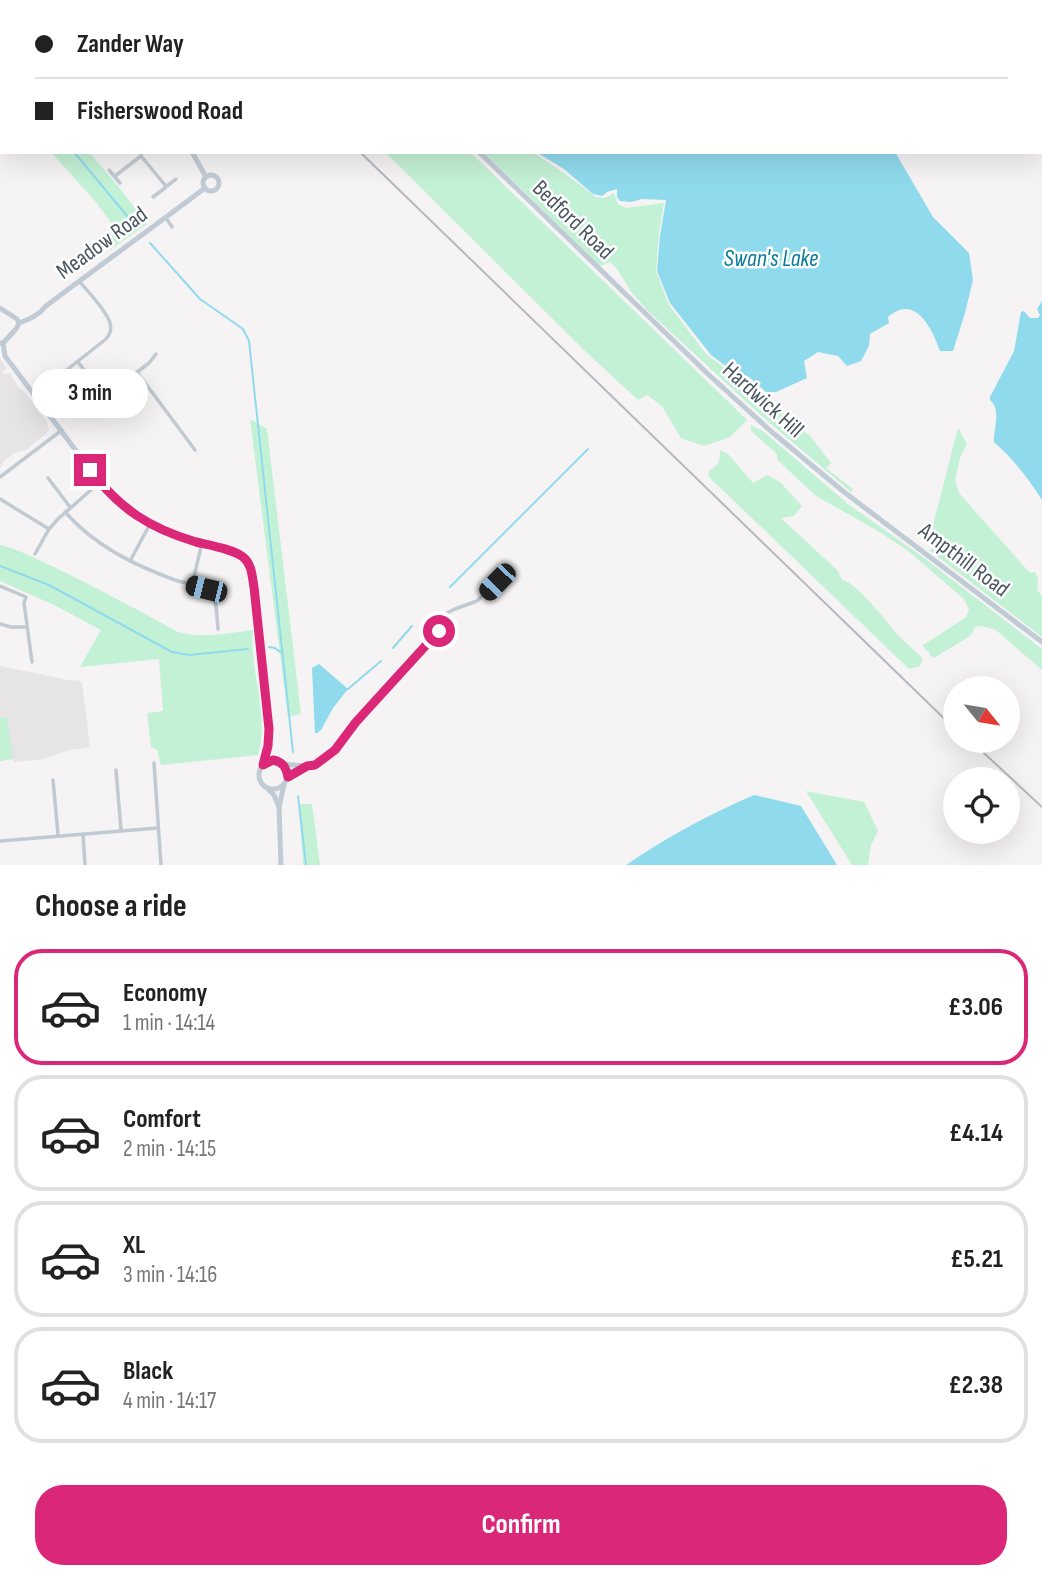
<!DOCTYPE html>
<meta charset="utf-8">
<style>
:root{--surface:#fff;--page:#f6f6f6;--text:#222;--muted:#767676;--line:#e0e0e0;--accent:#db2777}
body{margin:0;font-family:"Sofia Sans Condensed",sans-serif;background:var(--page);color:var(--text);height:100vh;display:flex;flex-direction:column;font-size:26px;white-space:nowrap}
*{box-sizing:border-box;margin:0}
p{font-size:23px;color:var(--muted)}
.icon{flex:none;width:38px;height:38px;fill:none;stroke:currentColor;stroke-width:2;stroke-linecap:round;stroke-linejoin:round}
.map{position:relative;height:865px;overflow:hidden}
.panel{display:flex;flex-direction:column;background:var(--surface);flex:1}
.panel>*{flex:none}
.top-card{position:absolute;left:0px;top:0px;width:1043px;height:154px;box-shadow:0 7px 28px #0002;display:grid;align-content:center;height:154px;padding:0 35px;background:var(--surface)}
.needle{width:46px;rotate:120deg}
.tools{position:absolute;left:943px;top:676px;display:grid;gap:14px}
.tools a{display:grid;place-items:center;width:77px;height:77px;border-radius:50%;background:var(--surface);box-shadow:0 7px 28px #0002;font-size:35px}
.end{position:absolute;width:32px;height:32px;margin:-16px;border:9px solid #db2777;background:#fff;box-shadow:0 0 0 4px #fff}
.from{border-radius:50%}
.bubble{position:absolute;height:49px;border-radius:24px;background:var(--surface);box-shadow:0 7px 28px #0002;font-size:23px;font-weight:700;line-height:49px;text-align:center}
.car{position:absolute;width:21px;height:42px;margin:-21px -10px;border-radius:9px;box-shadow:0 0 5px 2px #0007;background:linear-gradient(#222 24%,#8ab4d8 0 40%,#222 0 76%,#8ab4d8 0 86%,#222 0)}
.top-card b{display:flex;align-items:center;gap:24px;height:66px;font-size:26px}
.top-card b+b{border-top:2px solid var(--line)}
.top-card i{width:18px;height:18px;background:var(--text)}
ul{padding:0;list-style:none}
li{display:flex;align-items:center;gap:21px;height:116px;margin:0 14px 10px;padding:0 21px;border:4px solid var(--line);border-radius:28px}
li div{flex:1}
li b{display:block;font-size:26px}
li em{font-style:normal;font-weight:700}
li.selected{border-color:var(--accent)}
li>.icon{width:63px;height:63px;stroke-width:1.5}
h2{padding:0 35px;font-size:32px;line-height:84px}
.button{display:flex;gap:14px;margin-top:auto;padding:14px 35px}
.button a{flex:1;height:80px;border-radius:28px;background:var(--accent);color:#fff;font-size:28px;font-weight:700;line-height:80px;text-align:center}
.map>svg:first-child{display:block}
.education{fill:#e6e4e5}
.green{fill:#c3f1d5}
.water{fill:#90daee}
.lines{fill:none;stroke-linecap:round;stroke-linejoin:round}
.stream{stroke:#90daee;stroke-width:2}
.street{stroke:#c1cad2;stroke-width:3.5}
.secondary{stroke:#c1cbd6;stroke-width:5}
.rail{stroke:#b5b8bd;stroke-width:2}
.route{stroke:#db2777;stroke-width:9}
.labels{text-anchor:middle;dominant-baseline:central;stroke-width:5;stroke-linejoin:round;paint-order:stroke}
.street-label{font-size:23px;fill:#4a5661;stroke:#fff}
.water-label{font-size:24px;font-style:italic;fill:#0c7c9b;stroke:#fff}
</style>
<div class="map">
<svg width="1042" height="865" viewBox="0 0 1042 865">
<rect width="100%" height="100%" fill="#f5f3f3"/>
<g class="education">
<polygon points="0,359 7,369 3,371 5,375 10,372 18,387 25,392 47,422 49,431 26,450 14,453 5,460 0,468"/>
<polygon points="0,666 73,681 78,680 82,683 90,747 69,750 44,759 14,762 13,759 0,761"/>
</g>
<g class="green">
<polygon points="51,152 89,152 118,186 147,224 110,250 104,243 117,231 96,202"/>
<polygon points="385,152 470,152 747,420 730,437 704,446 681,438 662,406 647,395 638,400 586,352"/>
<polygon points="483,152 532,152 564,173 596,197 605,198 614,193 618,204 626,208 664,203 659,233 656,271 669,305 706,354 791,419 811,437 831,463 826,468 853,489 851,492 763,417 648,311 632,293 617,269 610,262 600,266"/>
<polygon points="250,419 267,429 301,714 288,717"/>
<polygon points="751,425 764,432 848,504 920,555 1042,649 1042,670 996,630 986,627 976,626 970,636 934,658 930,656 929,651 925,650 923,645 965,618 969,610 964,599 907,550 878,531 816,496 787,469 777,459 777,454 751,431"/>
<polygon points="958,428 967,444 960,458 955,480 959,493 1030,573 1035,572 1038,578 1037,590 1042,596 1042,637 929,550 935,548 938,537 932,529"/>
<path d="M720,450l8,4 25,29 14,-8 13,7 22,24 -8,10 -13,2 57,53 4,9c16,3 44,42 56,55 8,8 17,16 25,24l-3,7 -11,3 -201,-193 1,-5c10,-6 11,-10 11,-21z"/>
<path d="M0,545c19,4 38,15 56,23 41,20 82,42 122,64 24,7 51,1 75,-2 -4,41 17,84 5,125l-97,10 -4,-15 -6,-3 -4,-34 16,-2 -4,-52 -79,8 21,-37 -47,-25 -54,-24z"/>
<polygon points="7,717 13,759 0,761 0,718"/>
<polygon points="806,791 864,802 878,831 871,845 868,865 852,865"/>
<polygon points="299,804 312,804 320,865 303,865"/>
</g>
<g class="water">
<polygon points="402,0 600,0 599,2 404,2"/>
<polygon points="739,0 860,0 859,2 740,2"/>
<path d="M536,152h359l38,65 36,36 4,27 -8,33 -12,38h-13c-8,-23 -25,-58 -52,-34l1,6 -19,11 -1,12 -8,15 -14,5 -9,-10 -20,-4 -14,9 3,17 -31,14h-10l-17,-15 -18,-7 -20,-15 -41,-52 -13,-32 3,-35 6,-36 -24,-1 -11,3 -11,-1 -3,-4v-8l-10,3 -5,4 -9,-2 -29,-25z"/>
<path d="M1042,301v199c-14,-22 -29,-41 -48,-58 -1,-14 8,-31 -4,-42v-3l24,-46 7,-39 3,-1 6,7h8l2,-3 -3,-6z"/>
<polygon points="319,664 348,689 333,708 321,730 317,733 315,733 312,668"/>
<path d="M754,795l47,11 36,59h-211c41,-28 82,-50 128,-70z"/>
</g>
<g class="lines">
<g class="stream">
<polyline points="0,88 2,90"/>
<polyline points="74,152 137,228"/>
<polyline points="150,243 200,299 243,329 249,341 293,752"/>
<polyline points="0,566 49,585 172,652 189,655 248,649"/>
<polyline points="450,587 588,449"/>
<polyline points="269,647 275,648 280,652"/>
<polyline points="393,648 412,626"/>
<polyline points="348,689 381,661"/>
<polyline points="298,796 306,865"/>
</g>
<g class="street">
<polyline points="1,17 1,0"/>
<polyline points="141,152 141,156 165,185 167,186 176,179"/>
<polyline points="109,170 120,183"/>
<polyline points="115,176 141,156"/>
<polyline points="153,197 165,188 165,185"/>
<polyline points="166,218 172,227"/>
<polyline points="78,362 102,393 107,395 149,363 156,354"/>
<polyline points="137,372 195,450"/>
<path d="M35,395l71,-56c4,-5 6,-9 4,-16 -2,-10 -23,-33 -31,-42"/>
<polyline points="0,477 62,430"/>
<polyline points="48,478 70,507"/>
<polyline points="0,499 49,529"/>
<path d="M65,512c30,34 69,53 110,68 9,3 31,6 36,12 6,5 6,29 7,37"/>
<polyline points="35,554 49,529 59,518 99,483"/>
<polyline points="130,561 150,524"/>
<polyline points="192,585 202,543"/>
<polyline points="0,586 26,597 24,603 32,662"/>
<polyline points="437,618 455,609 477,601 500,578"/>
<polyline points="0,624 11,627 27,627"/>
<polyline points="441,625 449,613"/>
<polyline points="154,763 161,865"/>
<polyline points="116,770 121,830"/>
<polyline points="53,780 58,835"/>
<polyline points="83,834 85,865"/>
<polyline points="0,841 158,828"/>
</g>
<g class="secondary">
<polyline points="346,0 347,2"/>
<polyline points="0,17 2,18"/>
<polyline points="192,152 206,177"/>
<polyline points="479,152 709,375 773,433 844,492 1042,642"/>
<circle cx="211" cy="183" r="8"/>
<polyline points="0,308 17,319 19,323"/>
<path d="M19,323c11,-4 20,-8 27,-17 53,-40 106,-78 159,-118"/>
<polyline points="1,343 3,343 16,329 19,323"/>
<polyline points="3,343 5,356 104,488 132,513 150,524 178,536 240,554 250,563 254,587 269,729 268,746 263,765"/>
<circle cx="433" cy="626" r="9"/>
<circle cx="273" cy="775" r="14"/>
<polyline points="283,764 304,766"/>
<path d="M288,777c11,-10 27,-10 39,-19 13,-10 20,-26 31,-38 25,-29 52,-57 77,-86"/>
<polyline points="268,789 274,795 279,807"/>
<polyline points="281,865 279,807 284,785"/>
</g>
<g class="rail">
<polyline points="209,0 211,2"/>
<polyline points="360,152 956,730"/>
<polyline points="970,740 1042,807"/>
</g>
</g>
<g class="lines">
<path class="route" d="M90,470c30,39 59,58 106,72 13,3 37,7 47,15 9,7 9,19 11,30l15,142 -1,17 -5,19 10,-5c10,2 13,7 15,17l19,-11 8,-1 20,-15 21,-28 83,-91"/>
</g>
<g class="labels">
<g class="street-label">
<text transform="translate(573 220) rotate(44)">Bedford Road</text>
<text transform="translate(102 243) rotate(-36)">Meadow Road</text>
<text transform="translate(763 400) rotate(42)">Hardwick Hill</text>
<text transform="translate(964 560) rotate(37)">Ampthill Road</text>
</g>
<g class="water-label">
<text x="771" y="258">Swan's Lake</text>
</g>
</g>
</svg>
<div class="tools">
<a><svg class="needle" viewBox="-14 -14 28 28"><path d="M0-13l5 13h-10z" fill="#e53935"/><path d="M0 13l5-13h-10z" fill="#767676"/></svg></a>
<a><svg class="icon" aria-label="locate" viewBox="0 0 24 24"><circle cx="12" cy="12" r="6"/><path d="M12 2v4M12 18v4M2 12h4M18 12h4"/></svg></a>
</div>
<i class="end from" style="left:439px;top:631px"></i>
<i class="end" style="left:90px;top:470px"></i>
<div class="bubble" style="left:32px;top:369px;width:116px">3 min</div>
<i class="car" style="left:497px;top:582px;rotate:224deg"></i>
<i class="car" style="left:206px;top:589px;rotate:284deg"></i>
<div class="top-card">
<b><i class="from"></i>Zander Way</b>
<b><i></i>Fisherswood Road</b>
</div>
</div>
<section class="panel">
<h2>Choose a ride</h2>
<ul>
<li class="selected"><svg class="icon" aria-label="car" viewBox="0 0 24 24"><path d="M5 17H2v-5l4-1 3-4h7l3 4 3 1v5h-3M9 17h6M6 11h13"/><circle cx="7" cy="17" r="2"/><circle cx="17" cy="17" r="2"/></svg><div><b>Economy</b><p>1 min · 14:14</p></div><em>£3.06</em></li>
<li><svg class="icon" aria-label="car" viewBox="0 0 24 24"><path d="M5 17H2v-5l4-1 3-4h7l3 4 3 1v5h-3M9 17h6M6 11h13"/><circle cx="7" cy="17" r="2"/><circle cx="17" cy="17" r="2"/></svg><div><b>Comfort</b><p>2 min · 14:15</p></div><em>£4.14</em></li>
<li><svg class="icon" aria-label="car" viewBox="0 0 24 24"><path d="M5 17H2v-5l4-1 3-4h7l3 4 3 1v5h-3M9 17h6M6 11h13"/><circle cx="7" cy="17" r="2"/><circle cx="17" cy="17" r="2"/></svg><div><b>XL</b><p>3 min · 14:16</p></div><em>£5.21</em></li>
<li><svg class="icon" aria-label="car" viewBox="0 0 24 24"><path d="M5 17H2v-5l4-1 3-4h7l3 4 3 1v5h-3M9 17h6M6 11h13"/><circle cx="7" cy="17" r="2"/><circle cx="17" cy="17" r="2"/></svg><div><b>Black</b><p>4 min · 14:17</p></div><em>£2.38</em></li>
</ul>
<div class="button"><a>Confirm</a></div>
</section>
